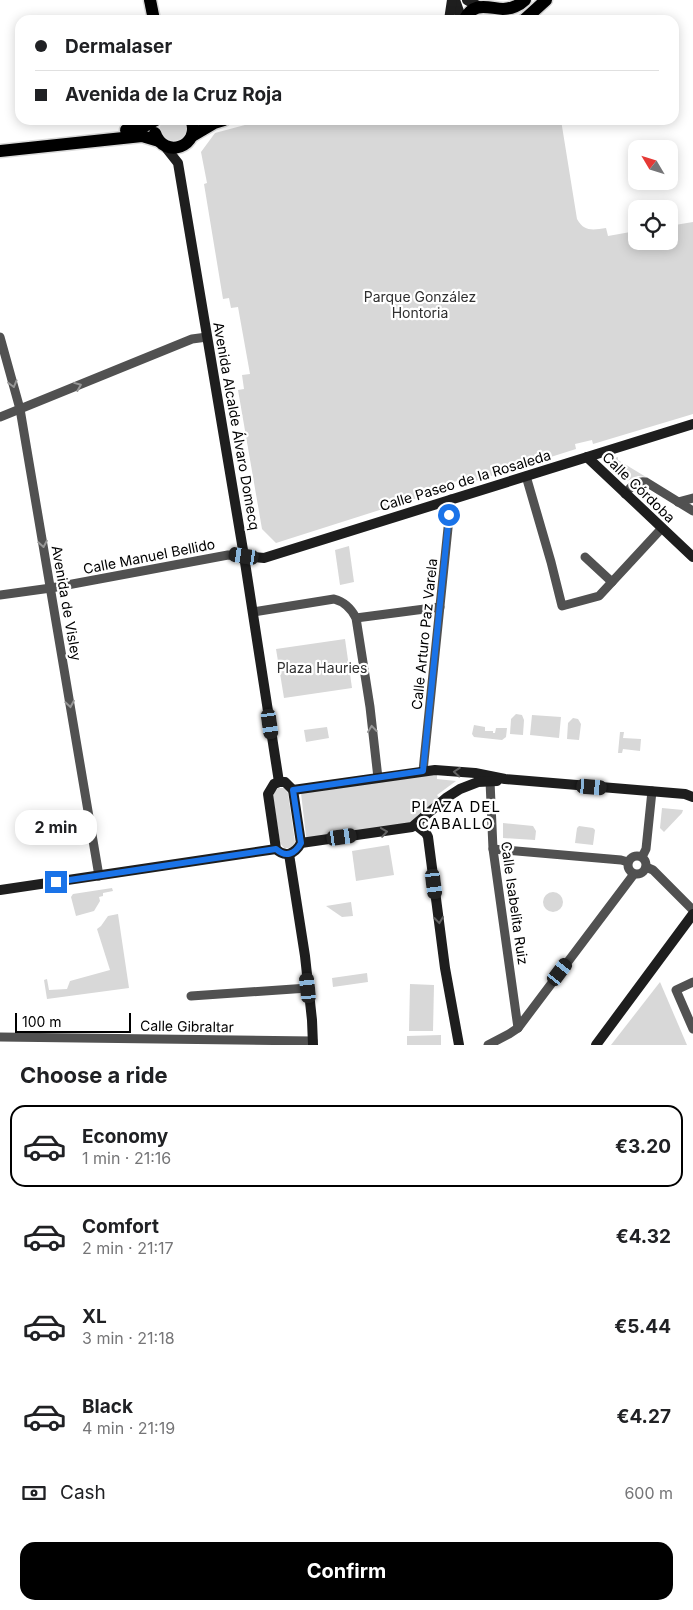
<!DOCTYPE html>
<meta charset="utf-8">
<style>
:root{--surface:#fff;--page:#f2f2f2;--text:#202124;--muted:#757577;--line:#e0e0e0;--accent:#000}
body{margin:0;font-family:Inter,sans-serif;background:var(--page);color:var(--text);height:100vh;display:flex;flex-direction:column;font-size:19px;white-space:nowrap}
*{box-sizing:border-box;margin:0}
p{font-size:16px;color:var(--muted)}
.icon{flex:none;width:28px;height:28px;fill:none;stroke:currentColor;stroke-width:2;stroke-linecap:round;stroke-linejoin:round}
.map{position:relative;height:1045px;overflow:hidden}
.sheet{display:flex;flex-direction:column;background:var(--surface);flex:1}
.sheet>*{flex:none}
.banner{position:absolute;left:15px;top:15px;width:664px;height:110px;border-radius:15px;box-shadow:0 2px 12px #0003;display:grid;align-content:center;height:110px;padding:0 20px;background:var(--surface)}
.needle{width:32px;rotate:308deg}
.fabs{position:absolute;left:628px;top:140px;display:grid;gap:10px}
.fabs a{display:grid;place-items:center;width:50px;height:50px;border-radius:10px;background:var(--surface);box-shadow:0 2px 12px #0003;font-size:25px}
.scale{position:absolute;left:15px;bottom:12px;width:116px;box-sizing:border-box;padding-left:5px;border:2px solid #000;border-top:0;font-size:14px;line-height:18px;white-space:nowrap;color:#000;-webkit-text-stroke:4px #fff;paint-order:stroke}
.end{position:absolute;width:22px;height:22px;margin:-11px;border:6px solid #1a73e8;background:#fff;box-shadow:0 0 0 2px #fff}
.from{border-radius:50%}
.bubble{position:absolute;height:35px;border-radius:15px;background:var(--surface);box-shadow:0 2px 12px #0003;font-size:16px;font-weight:700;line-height:35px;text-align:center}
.car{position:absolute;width:15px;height:30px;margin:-15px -8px;border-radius:6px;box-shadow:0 0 4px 1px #0007;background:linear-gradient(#222 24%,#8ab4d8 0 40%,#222 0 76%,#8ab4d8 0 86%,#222 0)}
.banner b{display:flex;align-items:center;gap:18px;height:48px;font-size:19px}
.banner b+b{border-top:1px solid var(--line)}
.banner i{width:12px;height:12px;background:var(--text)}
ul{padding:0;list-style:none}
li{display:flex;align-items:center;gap:15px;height:82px;margin:0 10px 8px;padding:0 10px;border:2px solid transparent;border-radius:15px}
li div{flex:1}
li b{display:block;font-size:19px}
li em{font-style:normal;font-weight:700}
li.current{border-color:var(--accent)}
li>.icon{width:45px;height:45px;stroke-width:1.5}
h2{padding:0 20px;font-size:22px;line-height:60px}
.pay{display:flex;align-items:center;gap:12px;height:55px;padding:0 20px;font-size:19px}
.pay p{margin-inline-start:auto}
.primary-button{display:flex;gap:10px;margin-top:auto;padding:10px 20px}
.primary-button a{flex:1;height:58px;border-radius:15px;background:var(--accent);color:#fff;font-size:20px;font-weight:700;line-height:58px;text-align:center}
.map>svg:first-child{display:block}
.green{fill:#d8d8d8}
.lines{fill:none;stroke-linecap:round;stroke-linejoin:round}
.primary-casing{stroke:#dbdbdb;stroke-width:15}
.street{stroke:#515151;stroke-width:9}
.secondary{stroke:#1e1e1e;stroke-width:10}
.primary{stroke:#000;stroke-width:12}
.oneway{stroke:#979797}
.oneway2{stroke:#626262}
.route{stroke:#1a73e8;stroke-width:6}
.labels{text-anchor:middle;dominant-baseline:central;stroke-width:4.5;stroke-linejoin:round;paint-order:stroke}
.park-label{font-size:14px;fill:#2f2f2f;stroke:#fff}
.street-label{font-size:14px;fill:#000;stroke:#fff}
.neighbourhood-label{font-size:15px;letter-spacing:1px;fill:#000;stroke:#fff}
</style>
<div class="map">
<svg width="693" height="1045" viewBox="0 0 693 1045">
<rect width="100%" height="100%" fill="#fff"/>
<g class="green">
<path d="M162,120h25l2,8 -6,13 -14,2c-7,-8 -12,-13 -7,-23z"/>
<path d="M263,120h298l16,99c7,13 16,11 29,9l2,8 28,-5v10h33v-15l24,-4v192l-100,30 -1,-4 -17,4 1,5 -104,33 -1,-5 -17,5 1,4 -179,57 -14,-14 -24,-139 6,-1 -2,-14 8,-1 -12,-67 -7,1 -2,-10 -6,1 -19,-115 3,-1 -6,-31 14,-19z"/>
<polygon points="618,457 618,460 646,477 638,476 627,481 608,462 608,460"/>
<polygon points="349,546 354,582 340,585 335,550"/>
<polygon points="345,639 352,688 284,698 276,649"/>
<polygon points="516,714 522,715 524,720 523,735 510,734 511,719"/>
<polygon points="532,715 561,717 559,738 530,735"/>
<polygon points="573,718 578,719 581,724 579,740 567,739 568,723"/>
<polygon points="474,725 485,727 485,731 493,731 493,733 495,733 496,728 507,728 506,737 502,740 474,737 472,734"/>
<polygon points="327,727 329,738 306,742 304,730"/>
<polygon points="620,732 624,732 623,738 641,739 640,751 623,749 622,753 618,753"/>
<polygon points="437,774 437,779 456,781 437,795 440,799 408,824 307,838 306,836 301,793"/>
<path d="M278,788h6l4,5 7,49c-2,5 -6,7 -11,6l-4,-5 -7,-47 1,-4z"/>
<polygon points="662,808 683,810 682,813 664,832 660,828"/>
<polygon points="503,823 533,826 536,831 535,840 503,838"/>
<polygon points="579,826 593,828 595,830 593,845 575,843 577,828"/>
<polygon points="389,845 394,875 356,881 352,851"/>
<polygon points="112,888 113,891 103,893 103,896 99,897 100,901 94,911 76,916 71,897 73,894"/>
<circle cx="553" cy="902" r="10"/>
<polygon points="351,902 353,916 342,917 326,906"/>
<polygon points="118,914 129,988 47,999 44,980 47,979 49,990 67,989 70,981 110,970 97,929 101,926 108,916"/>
<polygon points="367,973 368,982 333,987 332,978"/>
<polygon points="660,982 687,1045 611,1045"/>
<polygon points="410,984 434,985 433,1031 409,1031"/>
<polygon points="441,1035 441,1045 407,1045 407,1036"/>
</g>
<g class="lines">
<defs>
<g id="primary">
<polyline points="150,0 154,20"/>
<path d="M464,20c10,-19 23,-12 39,-11 8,0 17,-4 22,-9"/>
<polyline points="524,20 546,0"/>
<polyline points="126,130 141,128 156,120"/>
<path d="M155,133c9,27 47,13 36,-13"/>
<polyline points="192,136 214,123 224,120"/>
<polyline points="0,151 142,136 159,141"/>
</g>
</defs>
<use href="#primary" class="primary-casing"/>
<g class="street">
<polyline points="0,337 20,409 99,876"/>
<polyline points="0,417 192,339 207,337"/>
<polyline points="526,476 551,562 562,606 599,596 662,528"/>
<path d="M625,494c6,-7 11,-14 21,-12l47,29"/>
<polyline points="678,502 693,498"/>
<polyline points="585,557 612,582"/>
<polyline points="0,595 51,588 228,555 244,556"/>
<path d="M253,612l81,-13c11,3 17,9 22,19l14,89 8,71"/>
<polyline points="356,618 440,607"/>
<polyline points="423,771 451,499"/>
<polyline points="490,781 493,849 518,1028"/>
<polyline points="493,849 621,860 628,862"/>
<circle cx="637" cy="865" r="9"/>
<polyline points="642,857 646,849 652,791"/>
<polyline points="646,867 653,870 693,910"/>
<polyline points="693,982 676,990 693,1029"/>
<polyline points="191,996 308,988"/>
<polyline points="0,1037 313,1041"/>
<polyline points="488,1045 509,1034 518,1028 634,874"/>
</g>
<g class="secondary">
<polyline points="455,0 462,20"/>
<polyline points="467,0 480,7"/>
<polyline points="449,20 452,0"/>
<polyline points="163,144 178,163 244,556 279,782"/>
<polyline points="587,457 693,557"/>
<polyline points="244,556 264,558 693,424"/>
<path d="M279,782h6l8,8 8,53c-6,11 -16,15 -25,6l-8,-55 6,-10z"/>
<polyline points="293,790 435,770 475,773 505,779 685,794 693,797"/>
<polyline points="416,825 426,833 428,837 445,968 459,1045"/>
<polyline points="301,843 412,827 446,798 460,789 478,782 497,781"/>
<polyline points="289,854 305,956 312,1020 313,1045"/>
<polyline points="0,890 276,849"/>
<polyline points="596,1045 693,914"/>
</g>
<use href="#primary" class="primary"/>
</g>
<defs><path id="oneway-chevron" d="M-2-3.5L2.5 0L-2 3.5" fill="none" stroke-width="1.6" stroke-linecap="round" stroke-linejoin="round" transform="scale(1.25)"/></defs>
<g class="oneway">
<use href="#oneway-chevron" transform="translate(13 384) rotate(75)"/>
<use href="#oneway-chevron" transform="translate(78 386) rotate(-22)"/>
<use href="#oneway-chevron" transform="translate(43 544) rotate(80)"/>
<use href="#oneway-chevron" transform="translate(70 704) rotate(81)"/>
<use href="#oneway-chevron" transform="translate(372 729) rotate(-97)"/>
</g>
<g class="oneway2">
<use href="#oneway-chevron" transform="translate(457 772) rotate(-176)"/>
<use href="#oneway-chevron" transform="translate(384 832) rotate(-8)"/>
<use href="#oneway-chevron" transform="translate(439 920) rotate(83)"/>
</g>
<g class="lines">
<path class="route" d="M56,882l220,-33c10,9 19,5 25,-6l-8,-53 130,-19 26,-256"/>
</g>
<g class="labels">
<g class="park-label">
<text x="420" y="296">Parque González<tspan x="420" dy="16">Hontoria</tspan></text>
<text x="322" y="667">Plaza Hauries</text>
</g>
<g class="street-label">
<text transform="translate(237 426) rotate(80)">Avenida Alcalde Álvaro Domecq</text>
<text transform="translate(465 480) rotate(-17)">Calle Paseo de la Rosaleda</text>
<text transform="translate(639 487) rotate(44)">Calle Córdoba</text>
<text transform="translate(149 556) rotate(-11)">Calle Manuel Bellido</text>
<text transform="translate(67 603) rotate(80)">Avenida de Visley</text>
<text transform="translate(424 634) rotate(-84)">Calle Arturo Paz Varela</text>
<text transform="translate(515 903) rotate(82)">Calle Isabelita Ruiz</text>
<text transform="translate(187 1026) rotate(1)">Calle Gibraltar</text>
</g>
<g class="neighbourhood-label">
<text x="456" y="806">PLAZA DEL<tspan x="456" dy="17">CABALLO</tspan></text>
</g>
</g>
</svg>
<div class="fabs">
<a><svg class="needle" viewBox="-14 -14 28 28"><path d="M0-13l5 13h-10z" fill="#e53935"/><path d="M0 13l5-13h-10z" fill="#757577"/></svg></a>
<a><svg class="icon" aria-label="locate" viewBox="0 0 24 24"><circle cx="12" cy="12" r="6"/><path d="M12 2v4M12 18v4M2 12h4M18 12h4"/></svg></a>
</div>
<div class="scale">100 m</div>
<i class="end from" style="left:449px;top:515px"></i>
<i class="end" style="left:56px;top:882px"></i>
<div class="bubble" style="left:15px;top:810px;width:82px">2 min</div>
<i class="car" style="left:244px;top:556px;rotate:279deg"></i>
<i class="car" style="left:270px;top:724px;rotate:172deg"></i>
<i class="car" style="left:592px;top:787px;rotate:95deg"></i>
<i class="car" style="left:342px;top:837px;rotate:82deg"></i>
<i class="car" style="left:434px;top:884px;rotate:173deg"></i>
<i class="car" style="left:560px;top:972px;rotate:37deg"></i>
<i class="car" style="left:308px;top:988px;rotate:354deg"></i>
<div class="banner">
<b><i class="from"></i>Dermalaser</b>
<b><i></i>Avenida de la Cruz Roja</b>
</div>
</div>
<section class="sheet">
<h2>Choose a ride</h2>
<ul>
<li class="current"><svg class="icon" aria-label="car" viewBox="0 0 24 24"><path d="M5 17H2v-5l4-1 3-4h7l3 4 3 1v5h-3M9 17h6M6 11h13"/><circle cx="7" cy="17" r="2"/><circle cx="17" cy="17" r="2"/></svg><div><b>Economy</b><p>1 min · 21:16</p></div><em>€3.20</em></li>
<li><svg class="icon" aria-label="car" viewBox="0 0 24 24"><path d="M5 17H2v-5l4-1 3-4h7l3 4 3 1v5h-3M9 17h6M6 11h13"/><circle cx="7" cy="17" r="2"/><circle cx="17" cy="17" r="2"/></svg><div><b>Comfort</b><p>2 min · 21:17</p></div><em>€4.32</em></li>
<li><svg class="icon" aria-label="car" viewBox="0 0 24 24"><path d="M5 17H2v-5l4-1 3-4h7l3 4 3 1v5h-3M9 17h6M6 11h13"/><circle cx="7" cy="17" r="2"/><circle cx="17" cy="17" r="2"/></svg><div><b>XL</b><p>3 min · 21:18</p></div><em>€5.44</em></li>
<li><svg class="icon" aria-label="car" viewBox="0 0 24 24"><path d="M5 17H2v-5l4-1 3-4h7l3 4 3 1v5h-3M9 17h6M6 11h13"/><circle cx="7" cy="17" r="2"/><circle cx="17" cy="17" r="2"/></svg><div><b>Black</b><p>4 min · 21:19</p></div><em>€4.27</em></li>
</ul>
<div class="pay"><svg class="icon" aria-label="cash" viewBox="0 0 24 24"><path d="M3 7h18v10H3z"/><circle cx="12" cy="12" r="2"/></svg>Cash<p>600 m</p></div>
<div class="primary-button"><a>Confirm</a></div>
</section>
